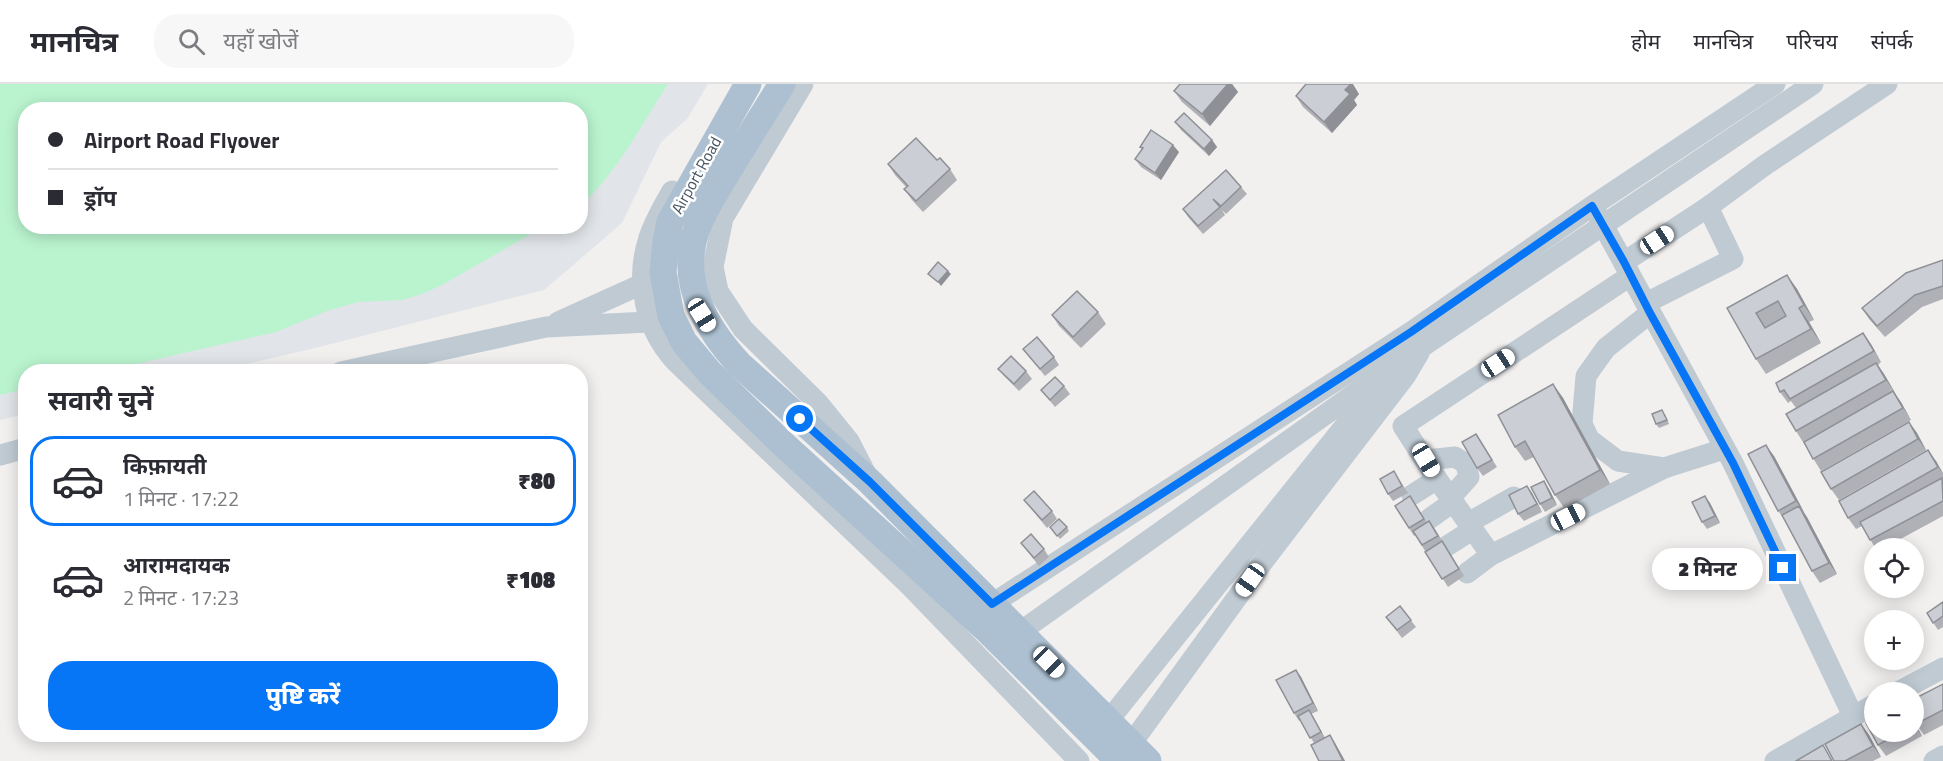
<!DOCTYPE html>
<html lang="hi">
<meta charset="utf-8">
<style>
:root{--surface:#fff;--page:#f7f7f7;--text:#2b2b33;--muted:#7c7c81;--line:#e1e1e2;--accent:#0675f6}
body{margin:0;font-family:"Titillium Web","Noto Sans Devanagari",sans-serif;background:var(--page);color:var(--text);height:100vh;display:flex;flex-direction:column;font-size:22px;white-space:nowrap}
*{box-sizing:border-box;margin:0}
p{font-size:20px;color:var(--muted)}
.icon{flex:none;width:33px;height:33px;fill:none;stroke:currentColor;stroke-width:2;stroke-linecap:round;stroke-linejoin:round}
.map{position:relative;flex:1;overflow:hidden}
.panel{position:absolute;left:18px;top:280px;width:570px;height:378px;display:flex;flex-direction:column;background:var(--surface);border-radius:24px;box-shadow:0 3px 15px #0003}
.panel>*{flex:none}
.banner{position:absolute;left:18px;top:18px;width:570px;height:132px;border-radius:24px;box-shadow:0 3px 15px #0003;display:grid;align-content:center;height:132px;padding:0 30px;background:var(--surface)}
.fabs{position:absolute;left:1864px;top:454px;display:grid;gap:12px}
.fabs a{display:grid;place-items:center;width:60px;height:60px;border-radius:50%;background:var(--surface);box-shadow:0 3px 15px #0003;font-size:30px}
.end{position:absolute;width:27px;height:27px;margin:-14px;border:8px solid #0675f6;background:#fff;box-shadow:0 0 0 3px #fff}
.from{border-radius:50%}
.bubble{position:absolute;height:42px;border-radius:21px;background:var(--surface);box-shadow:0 3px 15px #0003;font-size:20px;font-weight:800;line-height:42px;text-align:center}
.car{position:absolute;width:18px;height:36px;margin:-18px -9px;border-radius:8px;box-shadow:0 0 4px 2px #0007;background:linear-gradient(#fff 24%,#345 0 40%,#fff 0 76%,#345 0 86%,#fff 0)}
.banner b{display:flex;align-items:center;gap:21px;height:57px;font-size:22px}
.banner b+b{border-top:2px solid var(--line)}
.banner i{width:15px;height:15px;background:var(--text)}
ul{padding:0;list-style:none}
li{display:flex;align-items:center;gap:18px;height:90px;margin:0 12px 9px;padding:0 18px;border:3px solid transparent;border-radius:24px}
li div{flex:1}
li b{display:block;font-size:22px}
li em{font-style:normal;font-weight:800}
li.on{border-color:var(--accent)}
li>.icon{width:54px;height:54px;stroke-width:1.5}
h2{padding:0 30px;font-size:27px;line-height:72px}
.primary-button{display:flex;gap:12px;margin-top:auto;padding:12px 30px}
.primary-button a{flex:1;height:69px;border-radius:24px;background:var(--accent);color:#fff;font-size:24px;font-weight:800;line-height:69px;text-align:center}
header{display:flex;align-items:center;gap:36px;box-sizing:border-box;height:84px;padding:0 30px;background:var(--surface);border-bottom:2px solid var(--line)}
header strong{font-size:28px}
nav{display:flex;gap:33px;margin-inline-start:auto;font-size:21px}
.search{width:420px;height:54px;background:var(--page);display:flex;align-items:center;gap:15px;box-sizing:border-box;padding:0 21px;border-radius:24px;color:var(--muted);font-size:22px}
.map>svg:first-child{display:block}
.airport{fill:#e1e4e8;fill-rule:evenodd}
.green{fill:#baf4cf}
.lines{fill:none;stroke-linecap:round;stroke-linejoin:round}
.minor{stroke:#bfcad3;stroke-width:21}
.major{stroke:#acc0d1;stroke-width:27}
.wall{fill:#afb1b7}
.shaded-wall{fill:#8e9095}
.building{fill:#cbced5;stroke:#8e9095;stroke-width:1.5;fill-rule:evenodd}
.route{stroke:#0675f6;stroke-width:8}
.labels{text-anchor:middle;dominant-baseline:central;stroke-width:5;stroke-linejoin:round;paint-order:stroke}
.street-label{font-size:16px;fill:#45545f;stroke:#fff}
</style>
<header>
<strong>मानचित्र</strong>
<div class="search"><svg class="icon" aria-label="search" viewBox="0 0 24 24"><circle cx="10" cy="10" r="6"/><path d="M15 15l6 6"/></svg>यहाँ खोजें</div>
<nav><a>होम</a><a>मानचित्र</a><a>परिचय</a><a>संपर्क</a></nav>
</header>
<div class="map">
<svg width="1943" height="677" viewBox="0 0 1943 677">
<rect width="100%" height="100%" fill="#f2efef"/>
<path class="airport" d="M0,0h708l-21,35 -26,23 -39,81 -78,67 -233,59 -99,23h-186l-1,42 -25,6zM26,26h554v116h-554z"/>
<path class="green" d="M0,0h668c-27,41 -50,88 -87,121l-1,-95h-554v116l517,1 -101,58 -20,9 -20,6 -44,2 -31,9 -51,21 -175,40h-75l-1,17 -25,6z"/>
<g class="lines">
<g class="minor">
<polyline points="803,0 723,134 713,183 718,207 743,245 819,320 849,357 866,390"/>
<path d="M672,107c-9,16 -19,32 -24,50 -13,42 -2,88 27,120l235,225 169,175"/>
<polyline points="1597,130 1733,379 1853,632"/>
<polyline points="1624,178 1708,123 1765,81 1887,0"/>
<polyline points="1646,219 1733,175 1708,123"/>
<polyline points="1650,229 1606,264 1586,292 1582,340 1589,355 1618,377 1664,384 1724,365"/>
<polyline points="558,238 642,200"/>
<polyline points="341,288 546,243 649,238"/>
<polyline points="0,371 26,364"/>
<polyline points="1426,376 1455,373 1466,380 1469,393 1451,413"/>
<polyline points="1412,411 1437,395"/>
<polyline points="1429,435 1453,418"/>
<polyline points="1468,439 1514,413"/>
<polyline points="1447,462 1472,446"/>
<polyline points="1491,471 1437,395 1403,342 1630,192"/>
<polyline points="1467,489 1491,471 1664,384"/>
<polyline points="992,520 1411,248 1592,122 1775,0"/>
<polyline points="1020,548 1392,283 1813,0"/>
<polyline points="1896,609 1943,584"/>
<polyline points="1108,637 1376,303"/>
<polyline points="1131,660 1265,475 1406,291 1419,269"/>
<polyline points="1775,677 1875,620"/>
<polyline points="1934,677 1943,672"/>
</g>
<g class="major">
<polyline points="748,0 670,138 666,158 663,188 671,232 684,258 709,288 783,360 986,545 1119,677"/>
<path d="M782,0c-17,27 -34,55 -51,82 -12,21 -27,42 -35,65 -17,51 9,96 43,133l130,117 279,280"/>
</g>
</g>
<g class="wall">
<polygon points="1180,0 1232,0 1238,8 1210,42 1182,18 1174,7"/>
<polygon points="1359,10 1354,16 1357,21 1332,49 1303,23 1296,12"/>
<polygon points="1175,38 1212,56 1217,63 1209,72 1181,46"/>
<polygon points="1140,63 1179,68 1161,96 1141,83 1135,75 1142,65"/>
<polygon points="937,76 950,85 957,96 923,128 912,116 904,105 906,103 895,91 888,80"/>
<polygon points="1241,103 1247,110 1226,130 1222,126 1225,131 1203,150 1188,133 1183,125"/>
<polygon points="1943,176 1943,215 1922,223 1885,253 1869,235 1862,224"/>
<polygon points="1787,191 1797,205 1814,236 1809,238 1821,259 1766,290 1756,275 1727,224"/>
<polygon points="1098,228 1106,240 1081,264 1059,242 1052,231"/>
<polygon points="1863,249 1881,278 1878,281 1884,290 1894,307 1893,308 1911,336 1821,387 1796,347 1796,324 1791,317 1788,319 1780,308"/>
<polygon points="1023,265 1054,273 1059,281 1045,292"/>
<polygon points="998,285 1026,287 1032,295 1019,307 1004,292"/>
<polygon points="1553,300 1563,314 1610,400 1565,425 1555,411 1534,373 1525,377 1515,363"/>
<polygon points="1064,302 1070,310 1055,323 1041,306"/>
<polygon points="1665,330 1669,340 1659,344 1656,340"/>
<polygon points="1909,338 1917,349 1926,366 1839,416 1831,405"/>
<polygon points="1476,350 1497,383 1483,392 1477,384"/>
<polygon points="1774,372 1837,490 1820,499 1812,487 1785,436 1778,427"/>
<polygon points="1936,377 1943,389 1943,432 1882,465 1876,465 1862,442 1856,445 1848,434"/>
<polygon points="1399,395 1408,409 1393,417 1388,410"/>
<polygon points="1527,402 1532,409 1542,428 1524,437 1518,430"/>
<polygon points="1549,405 1557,421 1545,428 1540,420"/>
<polygon points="1410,412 1427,439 1429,437 1435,445 1464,492 1448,503 1415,451 1414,452 1409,444"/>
<polygon points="1024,416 1052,427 1057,435 1047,444"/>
<polygon points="1710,419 1720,439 1707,445 1702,438"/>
<polygon points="1050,443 1067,443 1069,447 1060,455"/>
<polygon points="1021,459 1044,465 1049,473 1039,482"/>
<polygon points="1943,518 1943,543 1938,546 1927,529"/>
<polygon points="1400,522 1416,543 1402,554 1386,533"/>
<polygon points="1296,586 1301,593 1318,627 1311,630 1325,654 1330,651 1335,659 1345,677 1319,677 1314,659 1300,636 1299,637 1294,629"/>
<polygon points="1943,600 1943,641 1924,651 1916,640"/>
<polygon points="1914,638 1922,652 1886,672 1878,661 1875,648 1914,648"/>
<polygon points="1861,640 1869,651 1881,673 1873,677 1834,677"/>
</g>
<g class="shaded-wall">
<polygon points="1228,0 1232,0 1238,8 1210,42 1202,30"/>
<polygon points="1351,0 1353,0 1359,10 1354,16 1357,21 1332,49 1324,38 1345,6"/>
<polygon points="1212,56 1217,63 1209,72 1204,65"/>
<polygon points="1173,61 1179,68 1161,96 1155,89"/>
<polygon points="948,187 951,190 941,202 938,198"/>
<polygon points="1787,191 1797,205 1814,236 1804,221"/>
<polygon points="1799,224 1809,238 1821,259 1811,245"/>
<polygon points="1863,249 1871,260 1881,278 1874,267"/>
<polygon points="1876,279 1884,290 1894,307 1886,296"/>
<polygon points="1553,300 1563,314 1610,400 1600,386"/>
<polygon points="1893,307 1901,318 1911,336 1903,324"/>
<polygon points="1909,338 1917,349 1926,366 1918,355"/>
<polygon points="1766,361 1774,372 1804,428 1796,417"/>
<polygon points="1928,366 1936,377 1943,390 1938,383"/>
<polygon points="1544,397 1549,405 1557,421 1552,414"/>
<polygon points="1527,402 1532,409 1542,428 1537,420"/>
<polygon points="1705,412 1710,419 1720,439 1715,432"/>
<polygon points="1799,422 1807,433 1837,490 1829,479"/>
<polygon points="1296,586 1301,593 1318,627 1313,619"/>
<polygon points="1309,626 1314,634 1326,656 1321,648"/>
<polygon points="1914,638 1922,652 1914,641"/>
<polygon points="1861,640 1869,651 1881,673 1873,662"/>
<polygon points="1330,651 1335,659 1345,677 1343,677"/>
</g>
<g class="building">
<polygon points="1180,0 1228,0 1202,30 1174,7"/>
<polygon points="1306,0 1351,0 1345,6 1350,10 1324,38 1296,12"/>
<polygon points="1184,29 1212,56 1204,65 1175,38"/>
<polygon points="1151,46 1173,61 1155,89 1135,75 1143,64 1140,63"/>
<polygon points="916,54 937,76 940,74 950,85 916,117 904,105 908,102 888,80"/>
<polygon points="1226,86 1241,103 1221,122 1213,115 1220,123 1198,142 1183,125"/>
<polygon points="1943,176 1943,202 1915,211 1877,242 1862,224 1906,189"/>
<polygon points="938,178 948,187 938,198 928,190"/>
<path d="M1787,191l17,30 -5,3 12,21 -55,30 -29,-51zM1778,217l8,15 -21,12 -9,-15z"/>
<polygon points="1077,207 1098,228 1073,253 1052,231"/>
<polygon points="1863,249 1874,267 1790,315 1784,306 1780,308 1776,299"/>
<polygon points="1037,253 1054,273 1040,285 1023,265"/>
<polygon points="1011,272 1026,287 1014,300 998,285"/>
<polygon points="1876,279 1886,296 1796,347 1786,330"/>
<polygon points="1055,293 1064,302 1050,316 1041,306"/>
<polygon points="1553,300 1600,386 1555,411 1525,357 1515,363 1498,331"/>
<polygon points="1893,307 1903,324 1813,375 1804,358"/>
<polygon points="1662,326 1667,336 1656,340 1652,330"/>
<polygon points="1909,338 1918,355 1831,405 1821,388"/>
<polygon points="1476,350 1492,376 1477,384 1462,358"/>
<polygon points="1766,361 1796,417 1778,427 1748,370"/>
<polygon points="1928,366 1938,383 1848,434 1839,417"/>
<polygon points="1394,387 1402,402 1388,410 1380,395"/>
<polygon points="1942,394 1943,417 1870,456 1860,438"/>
<polygon points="1544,397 1552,414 1540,420 1531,403"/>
<polygon points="1527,402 1537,420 1518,430 1509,411"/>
<polygon points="1034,407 1052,427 1042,436 1024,416"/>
<polygon points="1410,412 1424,435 1409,444 1395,422"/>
<polygon points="1705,412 1715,432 1702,438 1692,418"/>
<polygon points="1799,422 1829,479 1812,487 1782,431"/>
<polygon points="1059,435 1067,443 1057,452 1050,443"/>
<polygon points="1429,437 1438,452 1422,461 1413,447"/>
<polygon points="1031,450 1044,465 1034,474 1021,459"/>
<polygon points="1442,457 1459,485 1442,495 1425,468"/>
<polygon points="1943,518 1943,532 1933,539 1927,529"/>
<polygon points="1400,522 1411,536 1397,546 1386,533"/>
<polygon points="1296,586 1313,619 1294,629 1276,596"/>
<polygon points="1943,600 1943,626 1916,640 1914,636 1914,615"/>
<polygon points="1309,626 1321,648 1310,654 1298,632"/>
<polygon points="1875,634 1875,648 1901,648 1878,661 1866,639"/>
<polygon points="1861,640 1873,662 1845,677 1834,677 1825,660"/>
<polygon points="1330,651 1343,677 1319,677 1311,661"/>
<polygon points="1823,661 1832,677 1796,677"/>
</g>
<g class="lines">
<polyline class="route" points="800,335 870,398 992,520 1411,248 1592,122 1624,178 1650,229 1733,379 1783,484"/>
</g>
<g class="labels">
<g class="street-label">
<text transform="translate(696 91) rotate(-61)">Airport Road</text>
</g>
</g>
</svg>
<div class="fabs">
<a><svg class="icon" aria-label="locate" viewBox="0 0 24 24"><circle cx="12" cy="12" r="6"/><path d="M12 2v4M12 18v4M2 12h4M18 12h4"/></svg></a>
<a>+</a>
<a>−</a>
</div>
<i class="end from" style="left:800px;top:335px"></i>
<i class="end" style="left:1783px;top:484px"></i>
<div class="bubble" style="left:1652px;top:464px;width:111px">2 मिनट</div>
<i class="car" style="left:1657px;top:156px;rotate:57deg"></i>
<i class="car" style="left:702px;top:231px;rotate:148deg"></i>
<i class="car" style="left:1498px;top:279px;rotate:57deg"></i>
<i class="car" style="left:1426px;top:376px;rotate:149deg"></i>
<i class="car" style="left:1568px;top:433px;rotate:63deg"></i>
<i class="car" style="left:1250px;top:496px;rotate:215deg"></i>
<i class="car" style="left:1049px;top:578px;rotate:135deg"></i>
<div class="banner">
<b><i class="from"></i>Airport Road Flyover</b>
<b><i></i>ड्रॉप</b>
</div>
<section class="panel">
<h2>सवारी चुनें</h2>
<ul>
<li class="on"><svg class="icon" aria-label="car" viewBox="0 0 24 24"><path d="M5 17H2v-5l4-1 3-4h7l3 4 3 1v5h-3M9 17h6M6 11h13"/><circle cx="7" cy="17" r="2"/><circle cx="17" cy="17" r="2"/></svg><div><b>किफ़ायती</b><p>1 मिनट · 17:22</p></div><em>₹80</em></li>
<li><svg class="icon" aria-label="car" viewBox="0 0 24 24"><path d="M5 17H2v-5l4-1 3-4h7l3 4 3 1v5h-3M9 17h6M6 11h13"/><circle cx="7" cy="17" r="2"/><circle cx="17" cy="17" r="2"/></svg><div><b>आरामदायक</b><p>2 मिनट · 17:23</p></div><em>₹108</em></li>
</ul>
<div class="primary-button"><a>पुष्टि करें</a></div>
</section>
</div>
